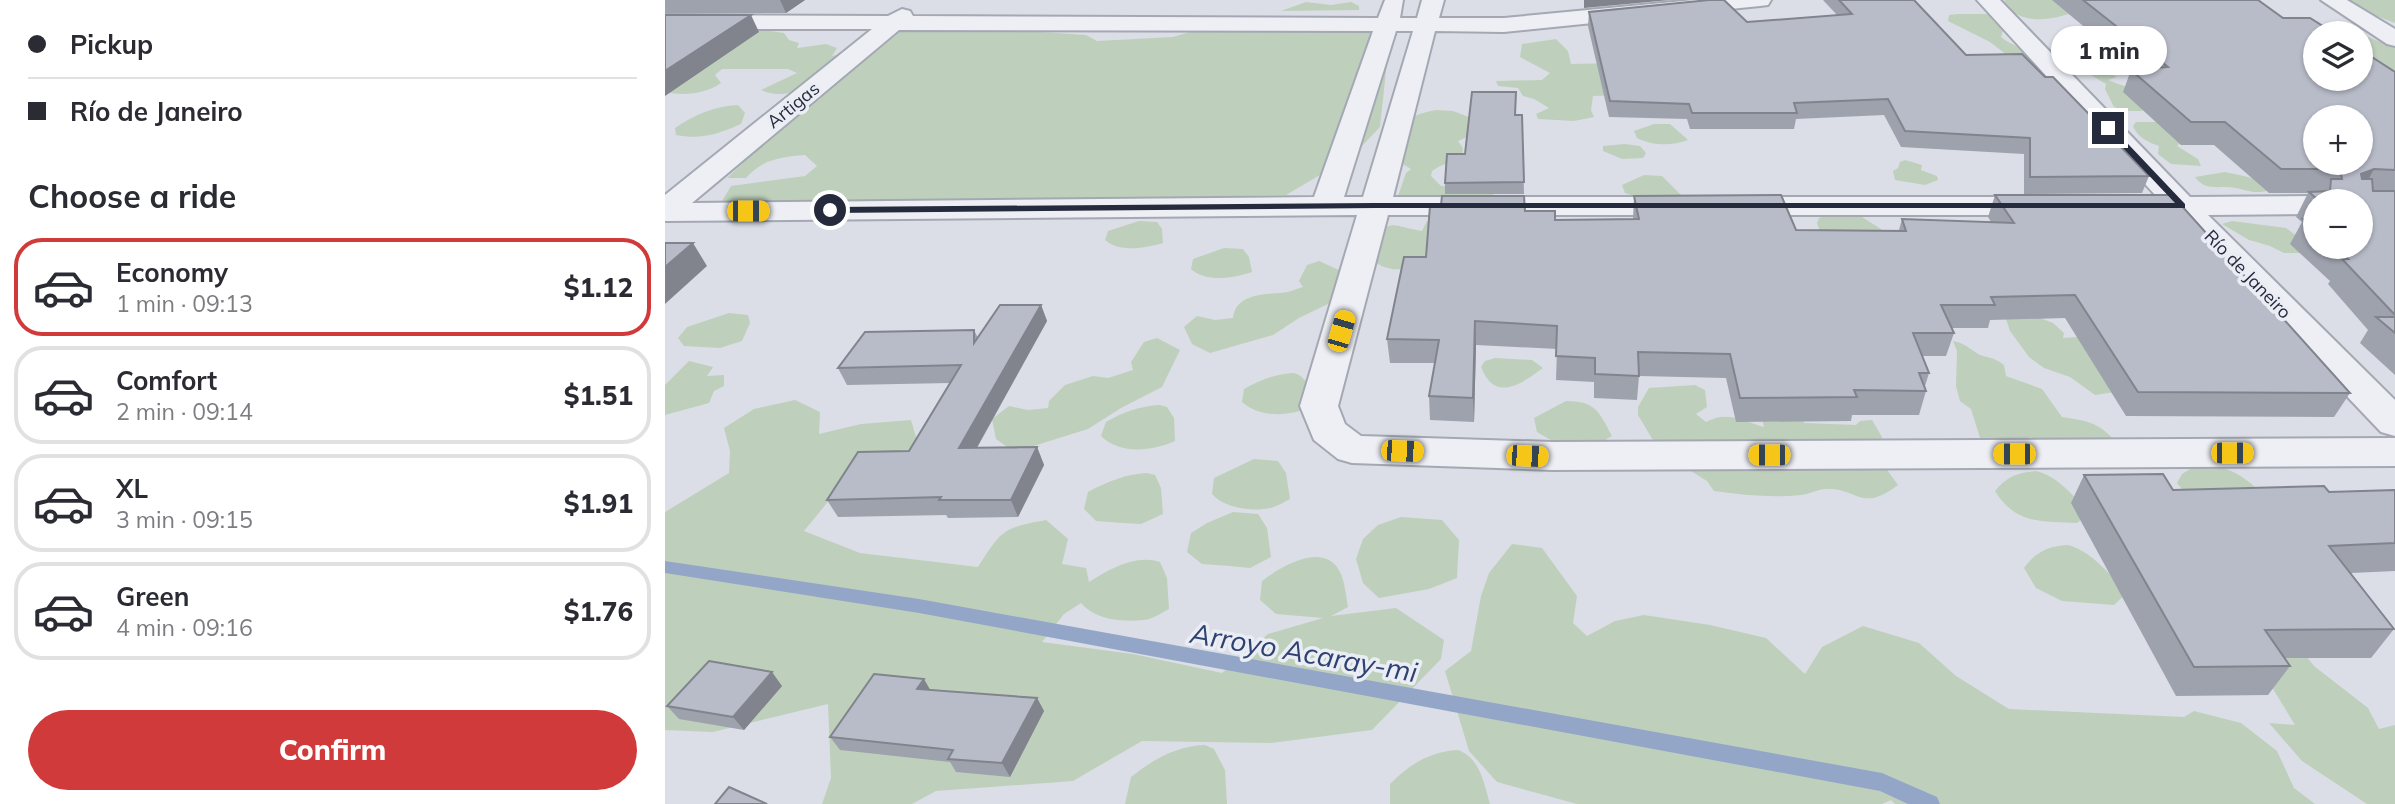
<!DOCTYPE html>
<meta charset="utf-8">
<style>
:root{--surface:#fff;--page:#f7f7f7;--text:#2b2b33;--muted:#7c7c81;--line:#e1e1e2;--accent:#d13a3b}
body{margin:0;font-family:Mulish,sans-serif;background:var(--page);color:var(--text);height:100vh;display:flex;flex-direction:column;font-size:26px;white-space:nowrap}
*{box-sizing:border-box;margin:0}
p{font-size:23px;color:var(--muted)}
.icon{flex:none;width:38px;height:38px;fill:none;stroke:currentColor;stroke-width:2;stroke-linecap:round;stroke-linejoin:round}
.map{position:relative;flex:1;overflow:hidden}
.sheet{display:flex;flex-direction:column;background:var(--surface);width:665px}
.sheet>*{flex:none}
.hud{display:grid;align-content:center;height:154px;padding:0 28px;background:var(--surface)}
.tools{position:absolute;left:1638px;top:21px;display:grid;gap:14px}
.tools a{display:grid;place-items:center;width:70px;height:70px;border-radius:50%;background:var(--surface);box-shadow:0 2px 5px #0004;font-size:35px}
.end{position:absolute;width:32px;height:32px;margin:-16px;border:9px solid #252a3c;background:#fff;box-shadow:0 0 0 4px #fff}
.from{border-radius:50%}
.bubble{position:absolute;height:49px;border-radius:24px;background:var(--surface);box-shadow:0 2px 5px #0004;font-size:23px;font-weight:800;line-height:49px;text-align:center}
.car{position:absolute;width:21px;height:42px;margin:-21px -10px;border-radius:9px;box-shadow:0 0 5px 2px #0007;background:linear-gradient(#f5c518 24%,#345 0 40%,#f5c518 0 76%,#345 0 86%,#f5c518 0)}
.hud b{display:flex;align-items:center;gap:24px;height:66px;font-size:26px}
.hud b+b{border-top:2px solid var(--line)}
.hud i{width:18px;height:18px;background:var(--text)}
ul{padding:0;list-style:none}
li{display:flex;align-items:center;gap:21px;height:98px;margin:0 14px 10px;padding:0 14px;border:4px solid var(--line);border-radius:28px}
li div{flex:1}
li b{display:block;font-size:26px}
li em{font-style:normal;font-weight:800}
li.on{border-color:var(--accent)}
li>.icon{width:63px;height:63px;stroke-width:1.5}
h2{padding:0 28px;font-size:32px;line-height:84px}
.button{display:flex;gap:14px;margin-top:auto;padding:14px 28px}
.button a{flex:1;height:80px;border-radius:42px;background:var(--accent);color:#fff;font-size:28px;font-weight:800;line-height:80px;text-align:center}
main{display:flex;flex:1;min-height:0}
.map>svg:first-child{display:block}
.green{fill:#bed0bc}
.lines{fill:none;stroke-linecap:round;stroke-linejoin:round}
.stream{fill:#94a6c8;fill-rule:evenodd}
.minor-casing{stroke:#a4a8b3;stroke-width:4}
.minor{fill:#eeeff4;fill-rule:evenodd}
.wall{fill:#9ea2ad;fill-rule:evenodd}
.shaded-wall{fill:#81848d}
.building{fill:#b8bcc9;stroke:#81848d;stroke-width:2;fill-rule:evenodd}
.route{fill:#252a3c}
.labels{text-anchor:middle;dominant-baseline:central;stroke-width:7;stroke-linejoin:round;paint-order:stroke}
.far-street-label{font-size:18px;fill:#252a3c;stroke:#eaedf4}
.near-water-label{font-size:28px;font-style:italic;fill:#2e4271;stroke:#eaedf4}
</style>
<main>
<section class="sheet">
<div class="hud">
<b><i class="from"></i>Pickup</b>
<b><i></i>Río de Janeiro</b>
</div>
<h2>Choose a ride</h2>
<ul>
<li class="on"><svg class="icon" aria-label="car" viewBox="0 0 24 24"><path d="M5 17H2v-5l4-1 3-4h7l3 4 3 1v5h-3M9 17h6M6 11h13"/><circle cx="7" cy="17" r="2"/><circle cx="17" cy="17" r="2"/></svg><div><b>Economy</b><p>1 min · 09:13</p></div><em>$1.12</em></li>
<li><svg class="icon" aria-label="car" viewBox="0 0 24 24"><path d="M5 17H2v-5l4-1 3-4h7l3 4 3 1v5h-3M9 17h6M6 11h13"/><circle cx="7" cy="17" r="2"/><circle cx="17" cy="17" r="2"/></svg><div><b>Comfort</b><p>2 min · 09:14</p></div><em>$1.51</em></li>
<li><svg class="icon" aria-label="car" viewBox="0 0 24 24"><path d="M5 17H2v-5l4-1 3-4h7l3 4 3 1v5h-3M9 17h6M6 11h13"/><circle cx="7" cy="17" r="2"/><circle cx="17" cy="17" r="2"/></svg><div><b>XL</b><p>3 min · 09:15</p></div><em>$1.91</em></li>
<li><svg class="icon" aria-label="car" viewBox="0 0 24 24"><path d="M5 17H2v-5l4-1 3-4h7l3 4 3 1v5h-3M9 17h6M6 11h13"/><circle cx="7" cy="17" r="2"/><circle cx="17" cy="17" r="2"/></svg><div><b>Green</b><p>4 min · 09:16</p></div><em>$1.76</em></li>
</ul>
<div class="button"><a>Confirm</a></div>
</section>
<div class="map">
<svg width="1730" height="804" viewBox="0 0 1730 804">
<rect width="100%" height="100%" fill="#dbdee6"/>
<g class="green">
<path d="M1340,0h100c-33,13 -73,34 -102,4z"/>
<polygon points="1657,0 1730,0 1730,23 1693,9"/>
<polygon points="641,2 666,5 686,2 694,6 694,10 616,11"/>
<path d="M1293,14h35l9,4 -10,2 12,7 -3,10c9,8 20,9 29,18l-4,4 -19,-4 -17,-13 -42,-21 1,-6z"/>
<path d="M704,26l21,8 -10,93 -19,20 -29,21 -46,27 -425,9 -139,-3 9,-15 74,-10 12,-10 -12,-11c-23,2 -43,4 -59,23h-19l48,-45 131,-106h113l22,5 45,3 11,6 76,-4 20,-6z"/>
<path d="M84,28l35,5 5,7 10,3 -2,5 29,-4 11,4 -5,8 12,-3c-26,22 -46,52 -83,37l36,-17 -9,-4h-66l-7,6 6,8c-16,11 -36,13 -56,9v-30z"/>
<polygon points="1696,34 1730,48 1730,74 1696,76"/>
<polygon points="891,39 903,51 906,64 995,62 983,94 928,96 926,110 929,117 909,121 873,119 871,114 884,108 869,99 858,96 853,88 833,86 831,81 877,80 885,73 855,57 857,44"/>
<polygon points="1438,70 1452,77 1443,80 1467,89 1481,106 1477,111 1459,111 1449,107 1440,89 1441,84 1421,72"/>
<path d="M73,105l7,8 -4,11c-23,10 -40,16 -65,11l-1,-7c19,-13 40,-22 63,-23z"/>
<path d="M771,110l17,1 21,8 -7,18 -9,4 5,7 -1,11 -22,7 -8,5 -1,5 10,10 26,-1 39,14 -64,1 -44,-4 8,-23 5,-4 -15,-9 14,-27 -6,-6c7,-13 19,-14 32,-17z"/>
<path d="M1471,122h27l20,18 -6,6 21,13 3,7 -30,-2 -13,-10 1,-8c-11,-4 -21,-8 -26,-20z"/>
<path d="M989,124h16l18,16c-16,6 -36,6 -51,-2l-3,-7z"/>
<polygon points="960,144 975,146 981,153 978,158 957,159 938,151 938,146"/>
<polygon points="1240,160 1257,165 1256,170 1272,176 1273,180 1260,185 1230,180 1228,171 1233,168 1235,162"/>
<path d="M1560,172c18,4 32,5 47,17 -19,8 -29,-2 -46,-2 -13,0 -22,2 -31,-10z"/>
<path d="M979,175l18,1 19,19c-18,7 -38,5 -56,-2l-3,-8z"/>
<polygon points="1170,212 1197,217 1216,229 1216,235 1173,242 1154,229 1152,223 1154,218"/>
<path d="M772,217l1,36c-22,12 -38,24 -62,10l4,-9 -13,-12c28,-25 23,-16 55,-11l5,-10z"/>
<path d="M474,221l18,1 5,7 1,14c-17,5 -43,10 -58,-3l3,-9z"/>
<polygon points="1567,221 1621,228 1632,236 1636,253 1619,253 1605,246 1584,240 1557,224"/>
<path d="M559,248l19,1 6,8 3,15c-18,6 -46,11 -61,-3l2,-10z"/>
<path d="M654,261l22,10 -9,31 -33,16 -26,17 -63,18 -18,-9 -8,-17 13,-11 18,4 18,-2c2,-23 30,-24 47,-25 8,0 16,-4 23,-6l-4,-6 8,-16z"/>
<polygon points="64,313 83,315 85,323 77,341 55,348 19,346 13,338 22,327"/>
<polygon points="1373,317 1388,323 1399,333 1398,338 1412,337 1457,391 1430,395 1405,377 1379,368 1364,357 1345,331 1341,319"/>
<polygon points="492,338 515,350 497,387 456,408 423,429 349,452 331,439 327,419 344,406 363,410 383,408 384,401 400,385 428,376 443,378 468,370 466,362 479,342"/>
<path d="M1288,341c11,2 16,7 25,13 8,4 14,2 26,11l2,11 36,13 20,28c27,4 39,6 56,28l-72,-2 -16,-6 -6,14 -43,-10 -10,-32 -11,-8 -4,-15 1,-35z"/>
<path d="M830,358l37,2 11,8c-22,16 -48,35 -62,-1l4,-6z"/>
<polygon points="24,361 48,367 42,376 59,375 59,386 49,391 44,403 0,415 0,385"/>
<path d="M629,373c15,4 16,20 19,33 -21,10 -52,13 -71,-4l2,-13c16,-9 31,-15 50,-16z"/>
<path d="M1030,385l10,5 2,17 -11,7 10,8c21,-12 37,-1 58,5l-3,-12h35l9,8 51,2 4,-4 12,-1 10,17 -5,19 21,29c-37,28 -40,3 -71,4 -9,0 -18,5 -26,6 -29,3 -58,0 -87,-4l-7,-10 -47,-29 -22,-37v-8l11,-19z"/>
<path d="M130,400l25,12 -1,22 42,-10 50,-4 8,27 -60,17 -55,67 56,22 118,14c24,-38 25,-39 68,-47l22,19 -6,25 24,4 3,14c21,-13 46,-28 71,-20l7,16 2,31c-8,4 -17,11 -26,11 -22,2 -47,0 -62,-17l-17,11 -22,28 91,12 89,19 46,-39 55,-16 -47,-4 -16,-14 2,-19c21,-16 64,-41 79,-7 4,10 5,22 7,33l-17,9 65,-8 48,32 -3,19 -69,71 -101,13 -129,-2 -69,40 -137,10 -24,13h-90l9,-26 -3,-74 -115,28 -48,-2v-218l64,-39 1,-22 -6,-23 30,-19z"/>
<path d="M901,401c30,0 33,11 46,35l-16,9 -42,-3 -17,-10 -3,-14z"/>
<path d="M495,405l7,2 7,11 1,23c-22,10 -55,14 -74,-5l5,-14c17,-10 34,-16 54,-17z"/>
<path d="M589,459l24,2 8,12 4,26c-6,3 -14,8 -20,9 -18,4 -46,0 -58,-14l2,-16z"/>
<path d="M1533,464c38,2 49,16 76,40l-84,-5 -13,-16 5,-9z"/>
<path d="M1371,471c22,5 38,26 54,42l-13,10c-35,-2 -61,2 -82,-32 11,-14 23,-19 41,-20z"/>
<path d="M482,473l8,2 6,13 2,26 -22,10 -18,-1 -27,-2 -12,-12 4,-17c19,-10 37,-18 59,-19z"/>
<polygon points="568,512 593,514 602,528 606,557 585,568 565,566 537,564 522,552 526,533 542,523"/>
<polygon points="736,517 777,520 794,540 792,578 764,589 714,598 698,583 691,559 698,539 713,525"/>
<polygon points="847,544 877,548 912,596 908,623 922,636 950,621 979,615 1045,625 1101,638 1140,674 1157,647 1198,626 1254,643 1291,676 1344,709 1519,717 1529,711 1576,723 1612,751 1629,788 1650,804 1230,804 1226,800 1217,804 912,804 832,782 804,751 780,671 806,651 816,596 824,573"/>
<path d="M1403,545c25,7 42,30 59,48l-13,12 -52,-4 -26,-13 -12,-20c12,-16 24,-22 44,-23z"/>
<polygon points="1616,624 1649,666 1703,708 1714,729 1730,725 1730,804 1702,804 1637,761 1604,723 1630,725 1571,628"/>
<path d="M540,745l9,4 11,21 2,34h-102l6,-27c23,-18 45,-31 74,-32z"/>
<path d="M793,750c22,8 26,33 32,54h-100v-20c20,-20 39,-32 68,-34z"/>
</g>
<g class="lines">
<polygon class="stream" points="0,561 254,599 1217,773 1272,797 1275,804 1243,804 1215,791 254,613 0,573"/>
<defs>
<g id="minor">
<path d="M720,0h18l-3,18h17l5,-18h22l-5,18h65l190,-18h77l-3,5 -8,1 -256,26 -69,-1 -42,166h651l11,3 4,6 -4,6 -11,3h-656l-50,191 7,18 16,12 191,6 843,-4v28l-843,4 -200,-7 -14,-4 -24,-19 -14,-34 57,-191 -692,6v-26l207,-166h-207v-14l223,1 14,-7 8,2 3,5 465,2zM234,30l474,1 -59,166 -622,6zM731,31h17l-50,166h-19z"/>
<polygon points="1312,0 1335,0 1525,197 1650,196 1661,199 1662,201 1650,201 1650,214 1543,215 1730,400 1730,436 1716,432 1509,215 1463,215 1452,212 1448,206 1452,200 1492,197"/>
<polygon points="1656,0 1682,0 1730,29 1730,46 1722,44"/>
</g>
</defs>
<use href="#minor" class="minor-casing"/>
<use href="#minor" class="minor"/>
</g>
<g class="wall">
<polygon points="0,0 140,0 121,13 0,13"/>
<polygon points="1158,0 1249,0 1301,55 1380,77 1484,176 1477,193 1359,194 1359,154 1236,147 1219,115 1131,119 1129,129 1025,129 1022,119 944,117 923,26 924,12 1082,22 1172,15"/>
<path d="M1387,0h206l25,18 112,54v303l-35,-32 8,-13 -40,-46 2,-3 -40,-37 12,-22 -6,-5 12,-24h-39l-55,-48h-33l-58,-53 8,-22h5zM1650,201h46v46h-46z"/>
<polygon points="851,92 851,115 857,115 859,194 780,194 780,183"/>
<polygon points="1330,195 1685,393 1669,417 1461,416 1400,318 1325,320 1323,328 1286,328 1289,333 1281,356 1257,356 1264,373 1260,386 1261,391 1254,415 1187,415 1186,421 1071,422 1061,378 974,376 972,400 929,398 929,382 891,380 892,349 811,345 809,422 765,420 764,396 770,363 725,363 722,339 761,257 860,211 890,220 968,219 969,196 1131,230 1234,230 1237,219 1326,222 1323,217"/>
<polygon points="376,305 382,321 312,448 372,447 379,465 353,517 283,518 281,515 173,517 162,500 244,451 285,383 182,385 173,368 309,330 313,338"/>
<polygon points="1419,475 1508,490 1664,492 1730,490 1730,571 1686,573 1729,629 1706,658 1619,658 1625,666 1603,695 1511,696 1406,503"/>
<polygon points="117,686 79,730 14,719 2,706"/>
<polygon points="265,690 372,698 379,711 345,777 291,772 285,762 175,750 165,737"/>
</g>
<g class="shaded-wall">
<polygon points="115,0 140,0 121,13"/>
<polygon points="919,0 1005,0 919,8"/>
<polygon points="86,15 94,32 0,96 0,71"/>
<polygon points="1709,169 1696,193 1696,174"/>
<polygon points="28,243 42,266 0,304 0,267"/>
<polygon points="376,305 382,321 302,465 294,448"/>
<polygon points="810,321 811,345 809,422 808,398"/>
<polygon points="372,447 379,465 353,517 346,500"/>
<polygon points="107,672 117,686 79,730 68,717"/>
<polygon points="259,679 267,693 252,689"/>
<polygon points="372,698 379,711 345,777 337,763"/>
</g>
<g class="building">
<polygon points="1044,0 1059,0 1082,22 1187,14 1174,0 1249,0 1301,55 1357,54 1380,77 1388,77 1484,176 1365,177 1365,138 1240,131 1223,99 1129,103 1132,113 1027,113 1024,104 945,101 924,12"/>
<path d="M1418,0h175l25,18h27l24,15h-19v46h46v-29l34,22v98l-21,-1 -13,5 1,5h10l1,12h22v124l-53,-56h6l-13,-12h26v-46h-42l-10,-9 21,-1 1,-12h11l-1,-5 -13,-5h-47l-56,-47h-34l-60,-52 37,-3zM1650,117h46v46h-46z"/>
<polygon points="0,15 86,15 0,71"/>
<polygon points="807,92 851,92 850,115 857,115 859,182 780,183 782,154 800,154"/>
<polygon points="1116,195 1131,230 1241,231 1237,219 1349,223 1330,195 1507,195 1685,393 1473,392 1410,295 1326,297 1330,305 1276,305 1289,333 1248,333 1264,373 1254,373 1261,391 1189,390 1192,397 1075,398 1065,354 973,352 974,376 930,374 930,358 891,356 892,326 810,321 808,398 764,396 774,340 722,339 739,257 761,257 765,206 776,205 777,196 859,196 860,211 890,211 890,220 974,219 969,196"/>
<polygon points="1638,219 1650,220 1650,230"/>
<polygon points="0,243 28,243 0,267"/>
<polygon points="335,305 376,305 294,448 372,447 346,500 274,500 276,497 162,500 193,452 244,451 296,365 173,368 200,332 309,330 309,343"/>
<polygon points="1711,317 1730,317 1730,333"/>
<polygon points="1498,474 1508,490 1659,486 1664,492 1730,490 1730,543 1664,546 1729,629 1600,630 1625,666 1529,667 1419,475"/>
<polygon points="44,661 107,672 68,717 2,706"/>
<polygon points="209,674 259,679 252,689 372,698 337,763 283,759 288,750 165,737"/>
<polygon points="64,787 102,804 50,804"/>
</g>
<polygon class="route" points="1440,126 1446,126 1520,204 1520,208 711,208 165,213 161,210 165,207 711,203 1510,203 1440,129"/>
<g class="labels">
<g class="far-street-label">
<text transform="translate(128 105) rotate(-39)">Artigas</text>
<text transform="translate(1583 274) rotate(46)">Río de Janeiro</text>
</g>
<g class="near-water-label">
<text transform="translate(639 652) rotate(10)">Arroyo Acaray-mi</text>
</g>
</g>
</svg>
<div class="tools">
<a><svg class="icon" aria-label="layers" viewBox="0 0 24 24"><path d="M12 4l9 5-9 5-9-5zM3 14l9 5 9-5"/></svg></a>
<a>+</a>
<a>−</a>
</div>
<i class="end from" style="left:165px;top:210px"></i>
<i class="end" style="left:1443px;top:128px"></i>
<div class="bubble" style="left:1386px;top:26px;width:116px">1 min</div>
<i class="car" style="left:83px;top:211px;rotate:90deg"></i>
<i class="car" style="left:676px;top:331px;rotate:16deg"></i>
<i class="car" style="left:737px;top:451px;rotate:92deg"></i>
<i class="car" style="left:1567px;top:453px;rotate:90deg"></i>
<i class="car" style="left:1349px;top:454px;rotate:270deg"></i>
<i class="car" style="left:1104px;top:455px;rotate:270deg"></i>
<i class="car" style="left:862px;top:456px;rotate:92deg"></i>
</div>
</main>
